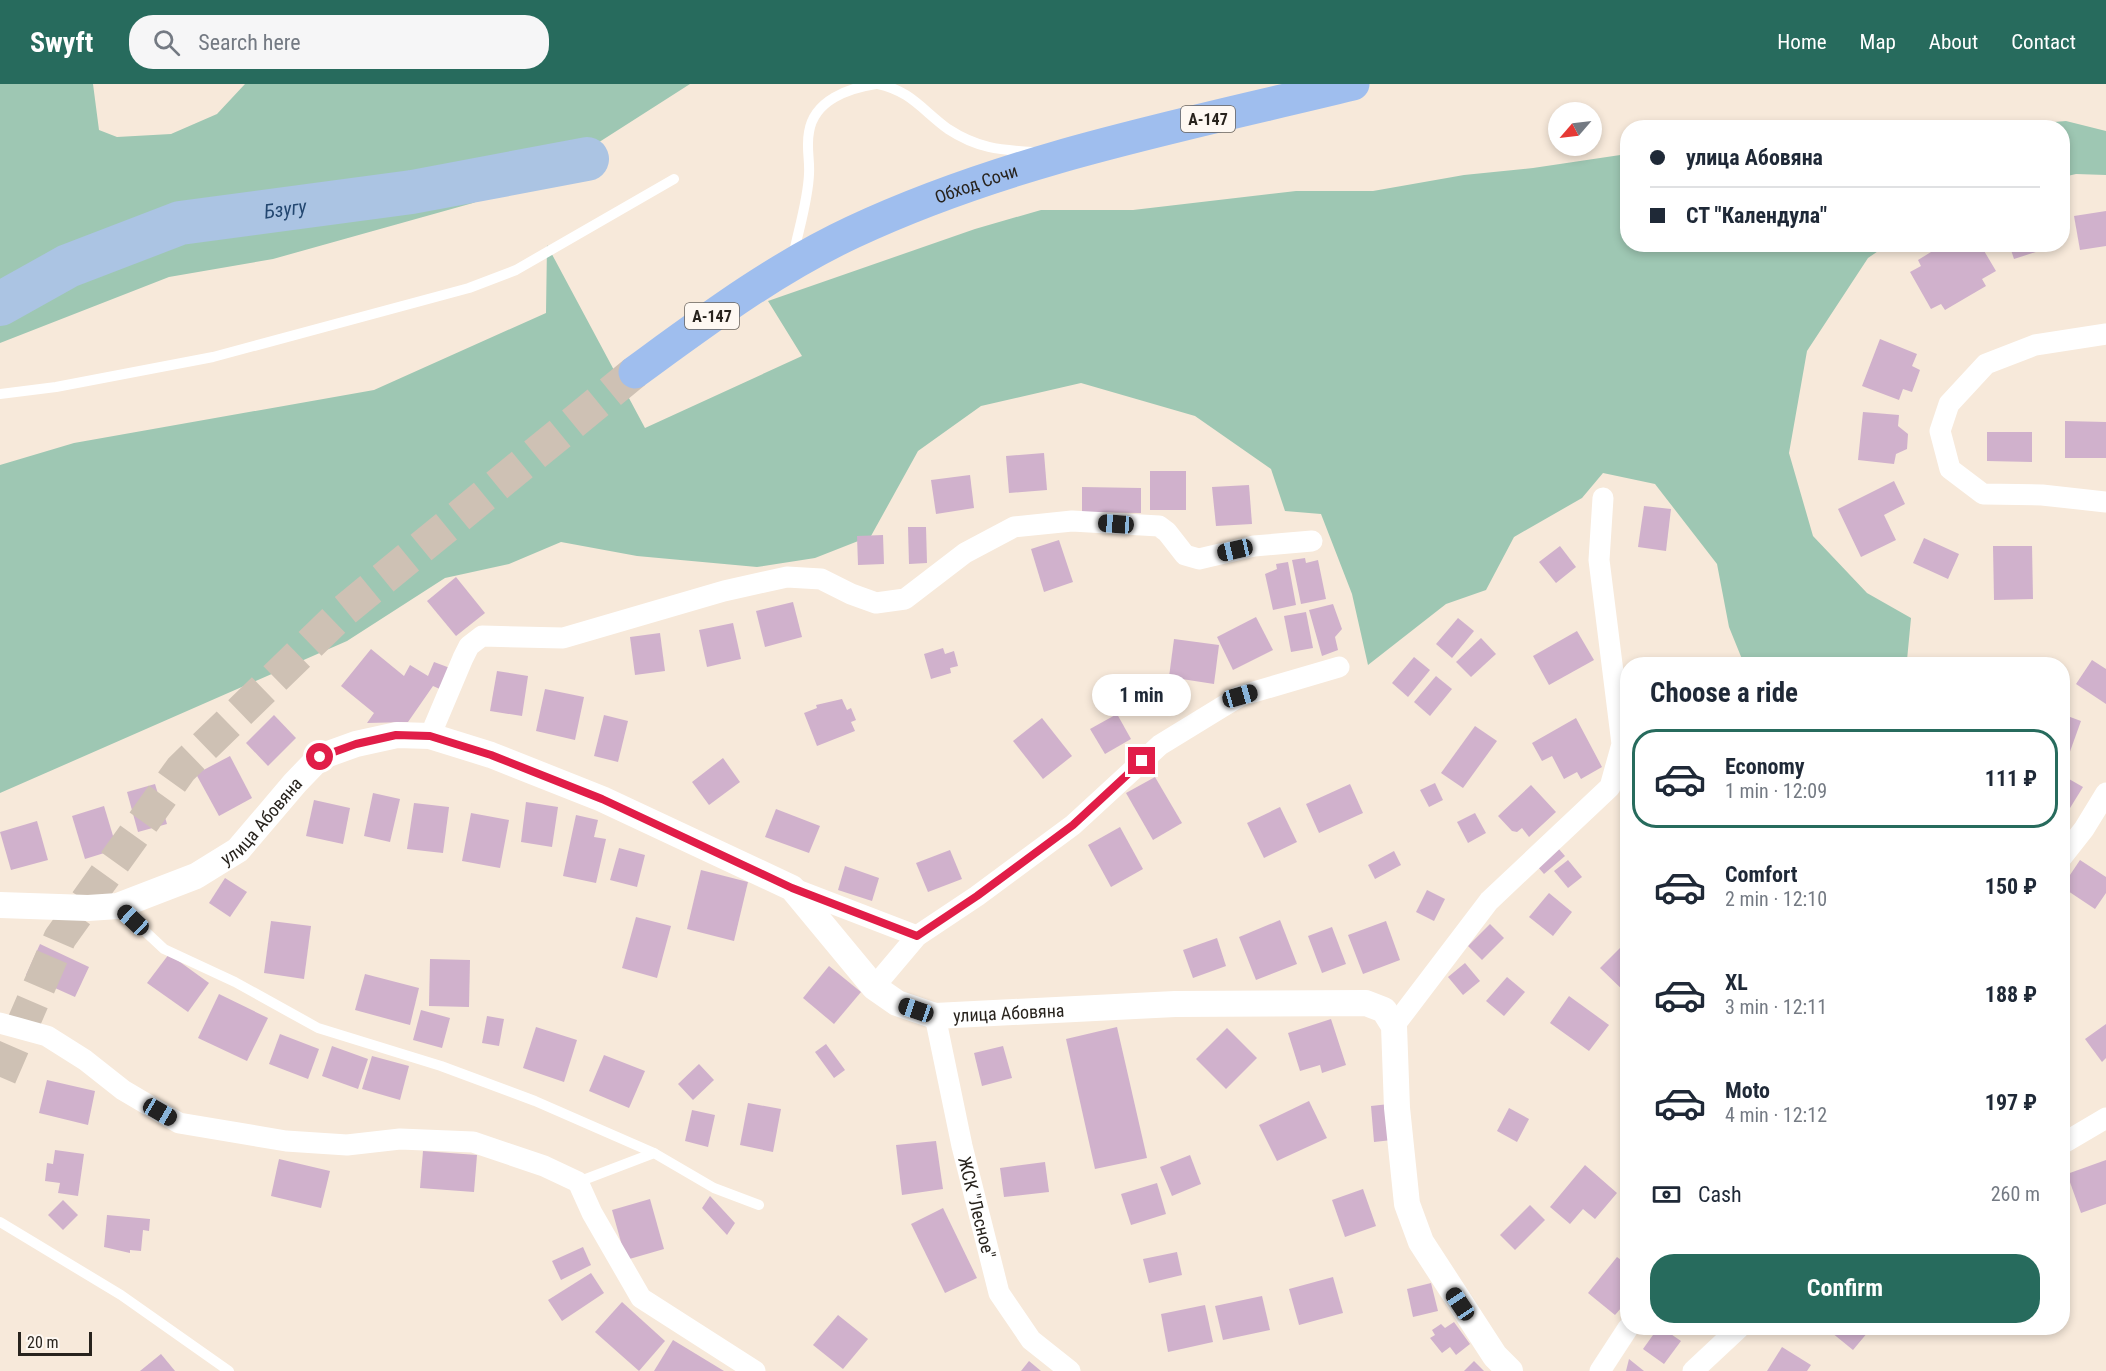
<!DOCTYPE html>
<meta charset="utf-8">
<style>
:root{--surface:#fff;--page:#f6f6f7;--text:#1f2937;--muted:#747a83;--line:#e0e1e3;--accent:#276b5d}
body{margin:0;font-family:"Roboto Condensed",sans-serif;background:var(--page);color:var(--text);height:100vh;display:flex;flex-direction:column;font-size:22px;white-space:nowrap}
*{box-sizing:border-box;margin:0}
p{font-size:20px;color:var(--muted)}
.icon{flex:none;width:33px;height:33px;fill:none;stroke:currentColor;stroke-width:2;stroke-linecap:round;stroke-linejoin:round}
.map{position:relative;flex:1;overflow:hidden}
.sheet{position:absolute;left:1620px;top:573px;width:450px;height:678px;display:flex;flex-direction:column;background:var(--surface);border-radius:24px;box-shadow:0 3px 9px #0003}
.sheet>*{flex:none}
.banner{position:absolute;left:1620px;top:36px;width:450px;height:132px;border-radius:24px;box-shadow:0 3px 9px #0003;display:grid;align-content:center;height:132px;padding:0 30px;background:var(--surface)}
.needle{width:39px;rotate:242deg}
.controls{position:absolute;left:1548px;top:18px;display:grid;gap:12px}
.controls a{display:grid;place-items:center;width:54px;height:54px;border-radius:50%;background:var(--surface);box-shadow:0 3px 9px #0003;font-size:30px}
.scale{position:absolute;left:18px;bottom:15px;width:74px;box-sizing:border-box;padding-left:6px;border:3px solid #28231d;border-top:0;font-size:16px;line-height:21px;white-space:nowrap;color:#28231d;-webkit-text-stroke:4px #fef8f2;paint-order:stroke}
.end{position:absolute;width:27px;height:27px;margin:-14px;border:8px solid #e11d48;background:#fff;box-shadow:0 0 0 3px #fff}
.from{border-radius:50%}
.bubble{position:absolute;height:42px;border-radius:21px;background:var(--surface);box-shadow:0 3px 9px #0003;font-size:20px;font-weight:700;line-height:42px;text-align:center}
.car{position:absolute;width:18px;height:36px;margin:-18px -9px;border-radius:8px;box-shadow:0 0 4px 2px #0007;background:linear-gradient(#222 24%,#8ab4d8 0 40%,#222 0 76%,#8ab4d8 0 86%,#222 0)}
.banner b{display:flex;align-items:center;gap:21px;height:57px;font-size:22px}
.banner b+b{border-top:2px solid var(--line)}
.banner i{width:15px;height:15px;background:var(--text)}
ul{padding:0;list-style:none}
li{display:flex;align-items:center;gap:18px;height:99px;margin:0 12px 9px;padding:0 18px;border:3px solid transparent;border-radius:24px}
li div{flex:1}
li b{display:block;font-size:22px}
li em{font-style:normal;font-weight:700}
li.active{border-color:var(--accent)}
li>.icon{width:54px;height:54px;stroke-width:1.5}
h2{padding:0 30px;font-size:27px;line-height:72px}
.pay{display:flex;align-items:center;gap:15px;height:66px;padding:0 30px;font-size:22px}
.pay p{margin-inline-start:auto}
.action{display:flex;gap:12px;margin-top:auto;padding:12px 30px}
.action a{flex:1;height:69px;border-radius:24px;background:var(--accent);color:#fff;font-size:24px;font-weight:700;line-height:69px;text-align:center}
header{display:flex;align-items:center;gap:36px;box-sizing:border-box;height:84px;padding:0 30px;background:var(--accent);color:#fff}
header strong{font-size:28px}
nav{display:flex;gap:33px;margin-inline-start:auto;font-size:21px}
.search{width:420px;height:54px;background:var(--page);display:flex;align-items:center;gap:15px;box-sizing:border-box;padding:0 21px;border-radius:24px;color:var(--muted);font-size:22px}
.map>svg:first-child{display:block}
.forest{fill:#9ec7b3}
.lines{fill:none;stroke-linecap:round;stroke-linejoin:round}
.river{stroke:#abc4e3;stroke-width:44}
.building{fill:#d0b1cc}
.trunk-tunnel{stroke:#cec1b4;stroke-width:33;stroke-dasharray:33 16;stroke-linecap:butt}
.service{stroke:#fff;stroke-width:10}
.minor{stroke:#fff;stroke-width:21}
.tertiary{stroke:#fff;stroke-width:26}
.trunk{stroke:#9fbeee;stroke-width:33}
.route{stroke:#e11d48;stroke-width:8}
.labels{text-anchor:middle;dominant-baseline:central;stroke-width:5;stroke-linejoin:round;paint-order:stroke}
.shield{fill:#fef8f2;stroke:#68635d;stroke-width:1.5}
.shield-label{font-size:16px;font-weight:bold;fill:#28231d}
.street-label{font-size:18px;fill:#28231d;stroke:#fef8f2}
.water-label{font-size:20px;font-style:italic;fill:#234770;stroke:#fef8f2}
</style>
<header>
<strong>Swyft</strong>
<div class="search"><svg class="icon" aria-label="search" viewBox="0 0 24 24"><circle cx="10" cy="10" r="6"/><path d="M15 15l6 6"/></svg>Search here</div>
<nav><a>Home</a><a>Map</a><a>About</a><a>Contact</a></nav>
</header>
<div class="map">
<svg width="2106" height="1287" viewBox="0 0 2106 1287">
<rect width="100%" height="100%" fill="#f7e9da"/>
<g class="forest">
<polygon points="0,0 93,0 99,46 117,53 171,50 217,30 245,0 690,0 568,78 473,119 273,175 169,193 0,259"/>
<polygon points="2066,37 2106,47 2106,91 2076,90 2063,93 2062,44 1994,43"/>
<polygon points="1627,70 1628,160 1887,161 1868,174 1807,267 1789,369 1813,452 1867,509 1911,534 1907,576 1900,580 1744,580 1729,543 1717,480 1655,400 1603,389 1582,414 1514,453 1486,506 1446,520 1368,581 1352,510 1321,430 1285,427 1271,385 1195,332 1081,299 981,322 918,367 871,452 815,474 757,483 637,472 561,458 509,480 445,494 347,557 0,709 0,381 74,359 374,306 546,229 547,161 645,344 802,272 768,217 975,145 1041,126 1133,126 1296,107 1373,107 1464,91 1533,84"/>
</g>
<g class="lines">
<path class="river" id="s1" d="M0,220l68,-38 112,-43 232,-31 175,-33"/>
</g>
<g class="building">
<polygon points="2106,127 2106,162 2080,166 2074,132"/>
<polygon points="1944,160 1980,160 1996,187 1982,195 1986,202 1945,226 1941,220 1931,225 1910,188 1921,182 1918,176"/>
<polygon points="2009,160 2050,160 2051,163 2014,175"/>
<polygon points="1880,255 1917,270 1912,282 1920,286 1912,308 1903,305 1899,316 1862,302"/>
<polygon points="1863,328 1899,331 1898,342 1908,350 1907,365 1896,370 1894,380 1858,376"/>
<polygon points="2065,337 2106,338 2106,374 2065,374"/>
<polygon points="1987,348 2032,348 2032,378 1987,377"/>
<polygon points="1044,369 1047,406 1009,409 1006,372"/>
<rect x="1150" y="387" width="36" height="39"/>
<polygon points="970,391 974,424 936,430 931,396"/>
<polygon points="1894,397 1905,420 1884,431 1896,456 1861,473 1838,425"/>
<polygon points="1249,401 1252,440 1216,442 1212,403"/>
<polygon points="1082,403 1141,404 1141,429 1082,428"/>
<polygon points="1644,422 1671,425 1666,467 1638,463"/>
<polygon points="908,443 926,443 927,479 909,480"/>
<polygon points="883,451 884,480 858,481 857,452"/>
<polygon points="1924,454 1959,470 1948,495 1913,479"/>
<polygon points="1059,456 1073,498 1044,508 1031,465"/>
<polygon points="1560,462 1576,483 1556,499 1539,478"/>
<polygon points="1993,462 2032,462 2033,515 1994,516"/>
<polygon points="1305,474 1306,479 1318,476 1326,515 1301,520 1292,476"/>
<polygon points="1288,478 1296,521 1273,526 1265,490 1277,485 1276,480"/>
<polygon points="456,493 485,529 456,552 427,517"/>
<polygon points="793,518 802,553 765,563 756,527"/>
<polygon points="1333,520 1342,545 1335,553 1338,566 1322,572 1309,526"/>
<polygon points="1306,528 1313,564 1291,568 1284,532"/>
<polygon points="1256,533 1273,566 1233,586 1217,553"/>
<polygon points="1458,534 1474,547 1452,574 1436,560"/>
<polygon points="733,539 741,575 707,583 699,546"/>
<polygon points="1577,547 1594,576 1549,601 1533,572"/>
<polygon points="660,549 665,587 635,591 630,553"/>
<polygon points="1481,554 1496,570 1471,593 1456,578"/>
<polygon points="1174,555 1219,561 1214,600 1169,593"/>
<polygon points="943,564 945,570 954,567 958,582 950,584 951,589 931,595 924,570"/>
<polygon points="371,565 404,592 410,581 428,592 434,578 450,584 442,606 433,602 408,638 367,639 374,629 341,602"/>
<polygon points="1414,573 1430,586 1408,613 1392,599"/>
<polygon points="2092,576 2106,585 2106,620 2076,600"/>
<polygon points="497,587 528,592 522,632 490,627"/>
<polygon points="1436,592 1452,605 1430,632 1414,618"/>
<polygon points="545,605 584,613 575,656 536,647"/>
<polygon points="842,615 847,626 851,624 856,636 851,638 855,647 817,662 804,629 817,624 816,621"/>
<polygon points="1117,630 1131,655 1105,670 1090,645"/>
<polygon points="2062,630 2081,637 2068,673 2062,671"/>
<polygon points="274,631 296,654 268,682 246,659"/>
<polygon points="604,631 628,637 618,678 594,672"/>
<polygon points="1042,634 1072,672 1043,695 1013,657"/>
<polygon points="1576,634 1602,683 1581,695 1577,688 1564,695 1552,672 1542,677 1532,659"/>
<polygon points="1475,642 1497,657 1463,704 1441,689"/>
<polygon points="230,672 252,714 219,732 196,690"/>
<polygon points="723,674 740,698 709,721 692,698"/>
<polygon points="2062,691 2083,703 2070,724 2062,720"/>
<polygon points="1155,693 1182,739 1153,756 1126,709"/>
<polygon points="1435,699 1443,716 1429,723 1420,706"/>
<polygon points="155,700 167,740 138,748 127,708"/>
<polygon points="1350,700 1363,729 1319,749 1306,720"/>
<polygon points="1531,701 1556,728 1529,753 1522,744 1517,748 1512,747 1498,732"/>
<polygon points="373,709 400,715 390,758 364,752"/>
<polygon points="314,716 350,724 343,760 306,752"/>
<polygon points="526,718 558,723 552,763 521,758"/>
<polygon points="414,719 449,723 443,769 407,765"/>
<polygon points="104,722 117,765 85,775 72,732"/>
<polygon points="1280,723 1297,758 1264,774 1247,739"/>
<polygon points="776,725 820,742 809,769 765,753"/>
<polygon points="471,729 509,736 500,784 462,777"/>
<polygon points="1475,729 1486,749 1468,759 1457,738"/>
<polygon points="576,731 598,736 594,753 606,755 596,799 563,792"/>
<polygon points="37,737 48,776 11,786 0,748"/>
<polygon points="1120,743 1143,785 1111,803 1088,761"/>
<polygon points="619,764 645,771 637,803 610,796"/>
<polygon points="1558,764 1565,772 1544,790 1537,782"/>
<polygon points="950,766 962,795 928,808 916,779"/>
<polygon points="1394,767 1401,781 1375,795 1368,781"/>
<polygon points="1568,776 1582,793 1568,804 1554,787"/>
<polygon points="2080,776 2106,793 2106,809 2095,825 2062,803"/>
<polygon points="845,782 879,794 872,817 838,806"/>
<polygon points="701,786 748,798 734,857 687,845"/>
<polygon points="225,794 247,808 230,833 209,819"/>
<polygon points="1427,806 1445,815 1434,837 1416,828"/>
<polygon points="1549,809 1572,828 1553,852 1529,833"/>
<polygon points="636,833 671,842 657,894 622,884"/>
<polygon points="1280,836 1297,880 1256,896 1239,853"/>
<polygon points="271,837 311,842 304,895 264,889"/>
<polygon points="1386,837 1400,876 1363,890 1348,851"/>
<polygon points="1490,840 1504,854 1482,876 1468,862"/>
<polygon points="1332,843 1346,880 1322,889 1308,852"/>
<polygon points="1217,854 1226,882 1193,894 1183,866"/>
<polygon points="1628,856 1628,911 1600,884"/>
<polygon points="40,860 89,883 75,913 26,891"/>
<polygon points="169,870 209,899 188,928 147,899"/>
<polygon points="430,875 470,876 469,923 429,922"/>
<polygon points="1465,879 1480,897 1463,911 1448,893"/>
<polygon points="829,882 861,908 834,940 803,914"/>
<polygon points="365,890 419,904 410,941 355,926"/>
<polygon points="1507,893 1525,908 1504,932 1486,917"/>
<polygon points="219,910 268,934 247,977 198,954"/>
<polygon points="1569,912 1609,941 1589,967 1550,939"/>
<polygon points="421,926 450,934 442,964 413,956"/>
<polygon points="487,932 504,935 499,962 482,959"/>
<polygon points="1331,935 1346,981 1322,989 1320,981 1300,987 1288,949"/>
<polygon points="2106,940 2106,974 2102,978 2085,955"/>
<polygon points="536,943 577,956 564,998 523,984"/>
<polygon points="1117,943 1147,1074 1095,1085 1066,955"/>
<polygon points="1227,944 1257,974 1226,1005 1196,975"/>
<polygon points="280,950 319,965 308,995 269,980"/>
<polygon points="826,960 845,986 834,994 815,968"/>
<polygon points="332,962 368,975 358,1005 322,992"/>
<polygon points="1003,962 1012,994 982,1002 974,969"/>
<polygon points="604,971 645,987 629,1024 589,1007"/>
<polygon points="372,972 409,982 400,1016 362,1005"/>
<polygon points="699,980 714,996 693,1016 678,1000"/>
<polygon points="47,996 95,1007 88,1041 39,1029"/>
<polygon points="1309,1017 1327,1054 1277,1077 1259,1041"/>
<polygon points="748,1019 781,1025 773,1068 740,1061"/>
<polygon points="1389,1020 1392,1056 1374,1058 1371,1022"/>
<polygon points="1509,1024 1529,1035 1517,1058 1497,1047"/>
<polygon points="692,1026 715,1031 708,1063 685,1057"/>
<polygon points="936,1057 943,1105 902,1111 896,1061"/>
<polygon points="55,1066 84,1070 78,1112 58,1109 60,1099 45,1097 47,1079 53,1080"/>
<polygon points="423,1067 477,1071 474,1108 420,1104"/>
<polygon points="1190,1071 1201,1100 1172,1112 1160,1083"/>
<polygon points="279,1075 330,1087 321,1124 271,1112"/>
<polygon points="2106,1076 2106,1120 2081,1129 2067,1090"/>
<polygon points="1045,1078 1049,1108 1004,1113 1000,1084"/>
<polygon points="1585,1081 1617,1109 1595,1135 1583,1125 1570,1140 1550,1123"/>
<polygon points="1157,1099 1166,1130 1131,1141 1121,1110"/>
<polygon points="1363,1105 1376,1142 1345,1153 1332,1116"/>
<polygon points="710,1112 735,1139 727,1151 702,1124"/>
<polygon points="650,1115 664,1165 626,1176 612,1126"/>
<polygon points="63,1116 78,1131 63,1146 48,1131"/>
<polygon points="1530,1121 1545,1136 1515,1166 1500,1151"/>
<polygon points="943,1124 977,1194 945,1209 911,1140"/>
<polygon points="107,1131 150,1135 149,1147 143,1146 141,1167 130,1166 130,1169 104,1163"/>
<polygon points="583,1163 591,1181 561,1196 552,1177"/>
<polygon points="1177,1168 1182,1191 1149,1199 1143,1175"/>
<polygon points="1617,1173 1628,1181 1628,1216 1615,1231 1588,1209"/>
<polygon points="591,1189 604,1209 562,1237 548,1216"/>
<polygon points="1333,1193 1343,1229 1299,1241 1289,1205"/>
<polygon points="1431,1199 1438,1227 1413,1233 1407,1205"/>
<polygon points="1262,1212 1270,1246 1223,1256 1215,1222"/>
<polygon points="622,1218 665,1257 639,1287 595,1248"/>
<polygon points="1205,1221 1213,1258 1168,1268 1161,1230"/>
<polygon points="838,1231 868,1255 843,1285 813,1261"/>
<polygon points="1454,1238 1470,1260 1456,1271 1450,1263 1442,1269 1430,1254 1435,1251 1432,1246 1441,1240 1445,1244"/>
<polygon points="1658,1244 1662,1244 1681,1257 1664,1280 1643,1265"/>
<polygon points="1826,1244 1862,1244 1868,1248 1853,1266"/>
<polygon points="673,1256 724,1287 654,1287"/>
<polygon points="1782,1263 1811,1281 1807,1287 1767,1287"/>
<polygon points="161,1270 175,1287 140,1287"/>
<polygon points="1629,1275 1644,1287 1626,1287"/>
<polygon points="1029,1277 1041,1287 1021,1287"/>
<polygon points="1474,1277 1484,1287 1464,1287"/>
</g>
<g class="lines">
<polyline class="trunk-tunnel" points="0,993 60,854 181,685 345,526 635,288"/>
<g class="service">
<path d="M878,0c33,7 44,26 70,45 29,19 51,21 85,23"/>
<path d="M793,173c5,-26 15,-56 16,-83 1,-14 -3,-27 0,-42 5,-32 40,-44 67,-48"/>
<polyline points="0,310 56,303 213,273 469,204 516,186 674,95"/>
<polyline points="119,823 164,865 235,898 318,944 441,982 535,1017 654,1069"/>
<polyline points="578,1098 654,1069 714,1104 759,1121"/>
<polyline points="0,1138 121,1211 229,1287"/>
</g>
<g class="minor">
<polyline points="2106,250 2035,261 1986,280 1949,320 1940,347 1950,385 1983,410 2042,411 2106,418"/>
<polyline points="430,652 463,574 469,562 482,552 563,554 724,507 787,493 821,495 851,510 876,519 905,515 965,469 1014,443 1072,437 1159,442 1167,448 1185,471 1199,475 1254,462 1312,457"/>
<polyline points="2062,773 2084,745 2106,709"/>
<polyline points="792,804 917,852"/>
<polyline points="874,903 917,852 977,812 1073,741 1160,661 1240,612 1339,583"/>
<path id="s2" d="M935,932l27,130 37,147 32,47 39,31"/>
<polyline points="0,939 47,952 85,976 123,1006 179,1039 286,1057 347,1061 400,1055 473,1058 544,1082 578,1098 592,1129 641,1214 755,1287"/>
<polyline points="1394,942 1489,817 1610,703 1622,660 1599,476 1603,414"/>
<polyline points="2062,1060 2106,1034"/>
<polyline points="1600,1287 1628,1244"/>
<polyline points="1693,1287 1739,1244"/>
</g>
<path class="tertiary" id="s3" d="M0,821l88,3 30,-2 78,-30 42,-26 57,-67 25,-26 36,-13 41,-9 33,1 61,19 111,44 190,89 82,99 23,16 38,13 240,-12 191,-1 18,7 10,16 3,82 10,96 14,38 74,114 15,15"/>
<path class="trunk" id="s4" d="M635,288c70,-51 139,-103 218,-140 158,-74 332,-107 500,-148"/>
</g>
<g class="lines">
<polyline class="route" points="320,673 356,660 396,651 430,652 491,671 602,715 792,804 917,852 977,812 1073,741 1142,677"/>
</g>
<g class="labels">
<g class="shield">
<rect x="1181" y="22" width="54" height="26" rx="4.5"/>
<rect x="685" y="219" width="54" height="26" rx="4.5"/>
</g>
<g class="shield-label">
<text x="1208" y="35">А-147</text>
<text x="712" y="232">А-147</text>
</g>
<g class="street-label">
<text stroke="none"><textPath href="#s4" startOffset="392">Обход Сочи</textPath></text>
<text stroke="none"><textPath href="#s3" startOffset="288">улица Абовяна</textPath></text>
<text stroke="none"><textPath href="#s3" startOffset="1152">улица Абовяна</textPath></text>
<text stroke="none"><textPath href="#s2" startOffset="196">ЖСК "Лесное"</textPath></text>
</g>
<g class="water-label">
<text stroke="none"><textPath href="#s1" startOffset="304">Бзугу</textPath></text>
</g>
</g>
</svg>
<div class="controls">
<a><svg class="needle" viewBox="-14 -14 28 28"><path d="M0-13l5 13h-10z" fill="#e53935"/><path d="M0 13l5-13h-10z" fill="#747a83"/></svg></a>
</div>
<div class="scale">20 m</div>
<i class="end from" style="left:320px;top:673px"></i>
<i class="end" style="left:1142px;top:677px"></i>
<div class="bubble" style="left:1092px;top:590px;width:99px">1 min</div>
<i class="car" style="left:1116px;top:440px;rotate:274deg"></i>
<i class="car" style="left:1235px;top:466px;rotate:257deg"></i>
<i class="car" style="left:1240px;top:612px;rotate:74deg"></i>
<i class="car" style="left:133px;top:836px;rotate:313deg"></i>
<i class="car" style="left:916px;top:926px;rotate:289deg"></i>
<i class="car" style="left:160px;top:1028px;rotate:120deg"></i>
<i class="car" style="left:1460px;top:1220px;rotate:326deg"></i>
<div class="banner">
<b><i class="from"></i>улица Абовяна</b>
<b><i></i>СТ &quot;Календула&quot;</b>
</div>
<section class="sheet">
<h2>Choose a ride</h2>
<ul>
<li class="active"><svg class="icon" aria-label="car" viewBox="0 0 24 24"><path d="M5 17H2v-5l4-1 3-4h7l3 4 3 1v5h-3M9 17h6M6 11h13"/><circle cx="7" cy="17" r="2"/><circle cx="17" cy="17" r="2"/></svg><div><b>Economy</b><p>1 min · 12:09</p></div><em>111 ₽</em></li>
<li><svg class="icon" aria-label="car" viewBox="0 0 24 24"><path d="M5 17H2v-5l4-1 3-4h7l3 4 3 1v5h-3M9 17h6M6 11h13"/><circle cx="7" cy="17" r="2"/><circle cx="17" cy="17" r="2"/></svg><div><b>Comfort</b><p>2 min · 12:10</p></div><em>150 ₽</em></li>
<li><svg class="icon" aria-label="car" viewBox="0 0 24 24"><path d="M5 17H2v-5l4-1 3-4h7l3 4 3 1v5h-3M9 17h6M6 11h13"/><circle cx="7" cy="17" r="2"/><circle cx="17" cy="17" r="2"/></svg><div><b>XL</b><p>3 min · 12:11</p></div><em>188 ₽</em></li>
<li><svg class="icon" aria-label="car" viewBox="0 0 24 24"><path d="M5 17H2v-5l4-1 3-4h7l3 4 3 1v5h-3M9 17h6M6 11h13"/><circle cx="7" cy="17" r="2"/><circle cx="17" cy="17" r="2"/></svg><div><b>Moto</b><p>4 min · 12:12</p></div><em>197 ₽</em></li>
</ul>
<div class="pay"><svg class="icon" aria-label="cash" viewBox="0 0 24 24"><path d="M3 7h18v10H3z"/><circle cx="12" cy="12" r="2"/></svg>Cash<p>260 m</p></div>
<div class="action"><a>Confirm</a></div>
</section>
</div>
